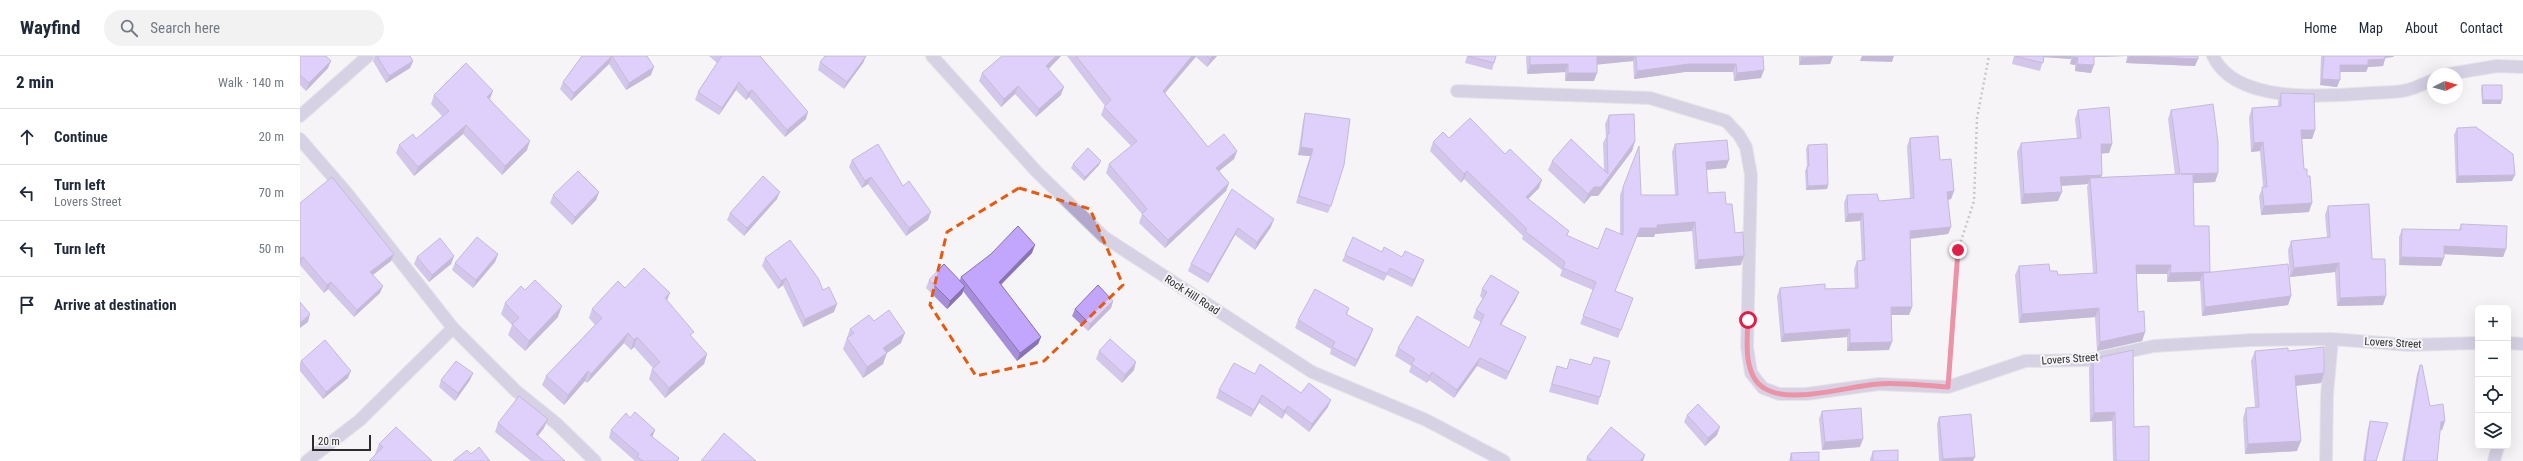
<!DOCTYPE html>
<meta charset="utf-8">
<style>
:root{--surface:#fff;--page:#f2f2f3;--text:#1f2937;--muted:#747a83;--line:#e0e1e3}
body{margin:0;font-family:"Roboto Condensed",sans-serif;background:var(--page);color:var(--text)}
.controls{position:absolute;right:12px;bottom:12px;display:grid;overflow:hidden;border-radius:6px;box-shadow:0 4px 16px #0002}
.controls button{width:36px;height:36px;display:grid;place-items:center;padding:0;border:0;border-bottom:1px solid var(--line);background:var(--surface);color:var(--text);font:20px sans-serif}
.compass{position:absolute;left:2127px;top:12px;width:36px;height:36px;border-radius:50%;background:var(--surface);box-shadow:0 4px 16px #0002;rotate:84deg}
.scale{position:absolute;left:12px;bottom:10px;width:59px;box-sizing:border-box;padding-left:4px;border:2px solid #2c2c2d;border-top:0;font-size:11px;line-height:14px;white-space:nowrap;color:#2c2c2d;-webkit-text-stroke:3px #f5f4f7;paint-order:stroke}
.stop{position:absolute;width:12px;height:12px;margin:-9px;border:3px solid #e11d48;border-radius:50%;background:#fff}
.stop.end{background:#e11d48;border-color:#fff;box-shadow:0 1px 4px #0008}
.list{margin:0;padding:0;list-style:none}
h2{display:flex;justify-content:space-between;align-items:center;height:52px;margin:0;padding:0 16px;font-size:17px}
h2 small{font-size:13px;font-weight:400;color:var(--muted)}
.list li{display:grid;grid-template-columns:26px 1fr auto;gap:12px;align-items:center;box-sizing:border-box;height:56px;padding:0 16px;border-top:1px solid var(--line)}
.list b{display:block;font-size:15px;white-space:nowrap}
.list p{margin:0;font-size:13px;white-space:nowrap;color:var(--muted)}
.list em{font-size:13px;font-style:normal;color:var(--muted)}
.icon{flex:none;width:22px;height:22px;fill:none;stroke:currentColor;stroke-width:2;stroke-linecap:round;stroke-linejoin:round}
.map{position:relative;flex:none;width:2223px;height:405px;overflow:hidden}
header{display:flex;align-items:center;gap:24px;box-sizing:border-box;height:56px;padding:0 20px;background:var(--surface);border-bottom:1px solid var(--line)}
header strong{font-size:19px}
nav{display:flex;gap:22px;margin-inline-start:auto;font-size:14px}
.search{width:280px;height:36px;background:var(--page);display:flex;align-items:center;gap:10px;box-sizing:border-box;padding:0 14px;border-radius:22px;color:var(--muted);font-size:15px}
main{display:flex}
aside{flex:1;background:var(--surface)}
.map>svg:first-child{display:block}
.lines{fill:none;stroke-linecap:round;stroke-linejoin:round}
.minor-casing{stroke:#d1d0d3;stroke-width:14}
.path{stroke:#8e8e90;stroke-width:2.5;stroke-dasharray:2 3;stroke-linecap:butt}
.minor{stroke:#b2a7cd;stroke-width:12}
.wall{fill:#a78ed9}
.shaded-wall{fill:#8874b0}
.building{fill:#c2a5fc;stroke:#8874b0}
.route{stroke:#e11d48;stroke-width:5}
.marked{fill:none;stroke:#e8590c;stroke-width:3;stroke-dasharray:8 5;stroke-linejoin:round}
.labels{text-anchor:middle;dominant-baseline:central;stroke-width:4;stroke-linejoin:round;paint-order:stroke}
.street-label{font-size:11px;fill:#2c2c2d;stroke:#f5f4f7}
</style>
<header>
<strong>Wayfind</strong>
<div class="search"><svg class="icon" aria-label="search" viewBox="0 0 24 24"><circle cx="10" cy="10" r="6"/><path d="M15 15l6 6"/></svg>Search here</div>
<nav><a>Home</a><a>Map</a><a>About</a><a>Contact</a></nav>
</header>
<main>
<aside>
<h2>2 min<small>Walk · 140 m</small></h2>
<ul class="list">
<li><svg class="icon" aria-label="ahead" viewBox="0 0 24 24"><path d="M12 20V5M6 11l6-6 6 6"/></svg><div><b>Continue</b></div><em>20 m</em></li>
<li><svg class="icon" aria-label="left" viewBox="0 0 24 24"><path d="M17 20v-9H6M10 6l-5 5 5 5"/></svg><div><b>Turn left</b><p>Lovers Street</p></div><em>70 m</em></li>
<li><svg class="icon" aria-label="left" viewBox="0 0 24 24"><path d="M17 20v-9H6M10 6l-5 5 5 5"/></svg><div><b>Turn left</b></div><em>50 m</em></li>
<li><svg class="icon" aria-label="arrive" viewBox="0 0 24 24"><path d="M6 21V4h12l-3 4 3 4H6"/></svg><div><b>Arrive at destination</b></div></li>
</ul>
</aside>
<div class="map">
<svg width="2223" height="405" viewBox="0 0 2223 405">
<rect width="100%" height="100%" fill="#f5f4f7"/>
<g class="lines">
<defs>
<path id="minor" d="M632,0L736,115L804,181L1012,316L1126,364L1204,405
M1913,0C1936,49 2027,40 2071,37C2083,36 2096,37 2107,34C2116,32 2125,27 2133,24
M2149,18L2197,10L2223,11
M1157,35L1350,42L1426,65L1439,79L1446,91L1451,119L1447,291L1451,317L1463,332L1479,338H1506L1579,328L1648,331L1725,305L1789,304L1854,290L1951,284L2032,283L2108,289L2178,287
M0,60L68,0
M0,83L46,136L153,272L216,335L257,368L295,405
M2208,287L2223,288
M7,405L60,364L153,272
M2026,405L2027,339L2032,283
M2194,405L2198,390"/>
</defs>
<use href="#minor" class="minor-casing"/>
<path class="path" d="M1649,315L1658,194L1674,145L1677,62L1689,0"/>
<use href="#minor" class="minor"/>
</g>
<path class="wall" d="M0,0L28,12L6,35L0,29Z
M75,0H110L113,5L110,12L86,27L73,5Z
M282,0H347L351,19L326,34L309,8L271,45L260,33L263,26Z
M409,0H460L506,63L485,81L449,41L446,44L436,34L419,59L395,44L398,36L417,7Z
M566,0L563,7L544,33L518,14L520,6Z
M702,0H761L748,13L761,39L736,61L715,38L701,51L679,25L682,17Z
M767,0H917L907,11L896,1L865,37L908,91L937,95L934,103L919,115L929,127L926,135L865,192L839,167L842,158L806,117L809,108L831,90L801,59L804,51L805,50Z
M1167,0H1196L1192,14L1165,7Z
M1226,0H1463L1461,22L1434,25L1433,16H1385L1334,23L1333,5L1297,8L1294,25H1265V16L1227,18Z
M1499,0H1533L1530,8L1499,9Z
M1714,0H1898L1895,10L1826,7L1827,0L1794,1L1791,17L1775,15V9L1770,8L1771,3L1744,1L1740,15L1712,8Z
M2021,0H2094L2093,1L2085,2L2083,10L2068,11L2066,16H2040L2037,31L2020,29Z
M2182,29L2201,48H2182L2181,33Z
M1981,37L2015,74L2012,83H2002L2004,113L2009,156L1961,159L1959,140L1963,131L1960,95L1951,96L1949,61L1952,52L1978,50V46Z
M134,39L190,43L227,94L202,119L163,78L114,120L96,97L99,89L116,83L142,60L131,48Z
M1778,54L1812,88L1809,97H1801V121L1875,119L1868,63L1871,54L1918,117L1915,126L1893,127L1894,170L1910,216L1991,240L1988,249L1902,260L1900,225L1867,226V218H1836L1838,256L1845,276L1842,285L1797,295L1795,261L1719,267L1715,219L1719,210L1750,215L1758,219L1793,217L1787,131L1788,128L1761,130L1758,145L1721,148L1717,96L1721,87L1777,83L1775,63Z
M1005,57L1031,150L1028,157L996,147L1010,100L998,99L1003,65Z
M1309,59L1335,85L1332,95L1298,140H1291L1284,148L1248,114L1252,105L1304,114L1303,87L1306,81L1305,68Z
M2157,72L2212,125L2156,127L2154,79Z
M1149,82L1239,132L1228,143L1269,175L1267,180L1298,193L1320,178V139L1323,131L1341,139H1375L1372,96L1375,88L1426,112L1406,114L1408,137L1426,148L1435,177L1441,209L1395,213L1392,175L1355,178L1354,181H1337L1315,235L1333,242L1318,282L1280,268L1293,234L1260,220L1262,214L1222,183L1223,180L1164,123L1161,127L1130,95L1133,86Z
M1610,82L1640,104L1654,135L1651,143L1648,144L1651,171L1648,178L1610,183L1612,251L1609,259H1591L1589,294L1547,295V281L1481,286L1477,240L1480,232L1525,233L1555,232L1554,213L1557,205H1562L1560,165L1545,166L1544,147L1547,139L1579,145L1610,143L1607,90Z
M1508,89L1528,129L1527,133L1506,134L1505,115L1507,111L1506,93Z
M552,104L603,130L628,164L606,180L568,128L562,132L549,111Z
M773,108L799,109L784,125L771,112Z
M932,133L971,171L955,194L935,179L908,227L888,215L891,208Z
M299,136L296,144L272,169L250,147L253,139Z
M477,143L444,180L427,164L430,157Z
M0,147L91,205L73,219L80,237L54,261L28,233L24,237L0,209Z
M2028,150L2072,203L2083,249L2037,250L2035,216L1990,221L1988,194L1991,185L2027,182L2025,159Z
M2161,168L2206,193L2203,201L2144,198L2141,210L2099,209V181L2102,173L2159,174Z
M1082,196L1102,201L1121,211L1112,231L1087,219L1084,225L1042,205L1045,199Z
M732,197L701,229L741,281L738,288L717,305L663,235L662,238L647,253L626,232L629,224H660L661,221Z
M198,198L195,206L173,232L152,214L155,207Z
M154,200L151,208L129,226L114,208L117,201Z
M465,202L523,234L534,256L503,271L483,229L478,233L462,210Z
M325,232L367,245L392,281L407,298L404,308L365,342L349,323L352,313L353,312L334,291L331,294L324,287L287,327L285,325L264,349L242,329L246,320L295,269L289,262L292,253Z
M1182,233L1216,243L1201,269L1223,288L1206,324L1177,310L1154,342L1129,324L1127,327L1109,316L1111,310L1095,300L1098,292H1169L1181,266L1173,262L1176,254L1183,243L1180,240Z
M225,234L258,261L225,295L208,279L212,269L201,258L205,247Z
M813,245L811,252L788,275L772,260L775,253Z
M1049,252L1047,259L1070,281L1055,311L1030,298L1031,293L995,272L998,264Z
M574,265L601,287L586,297L583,308L563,322L543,293L550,273Z
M799,295L834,314L822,327L796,303Z
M1955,295H1988L2024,317L2021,327L1996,330L1997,395L1945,398L1943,362L1946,352L1955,351L1951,305Z
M1294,301L1300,341L1298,349L1249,336L1254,318L1257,310L1267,313L1270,303L1291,309Z
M1801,301L1834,371L1849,405H1813L1812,365L1790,366L1789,312L1793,303H1800Z
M1,305L48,322L23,343L0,315V307Z
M2120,309L2130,350L2145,365L2142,374H2140L2137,405H2102L2117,318Z
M173,317L170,324L155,345L139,331L141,324Z
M955,318L1001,337L1028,351L1009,376L985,357L982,363L959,347L951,361L916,342L919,334Z
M1522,355L1560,391L1522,394L1519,363Z
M1387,359L1417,379L1405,390L1384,366Z
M1639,361L1673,405H1639L1637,368Z
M330,362L355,374L352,381L379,402L378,405H335L309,382L311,374Z
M2070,365L2076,405H2063L2068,372Z
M198,367L244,372L238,380L265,405H231L195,376Z
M79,388L132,405L75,398Z
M1573,395L1598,405H1570V403Z
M1491,397L1519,405H1489Z
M1287,401L1343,405H1286Z"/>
<path class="shaded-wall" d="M312,0L309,8L271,45L274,37Z
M566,0L563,7L544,33L547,26Z
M756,0H761L743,19L746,10Z
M892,0H896L860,43L863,35Z
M912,0H917L907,11L910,3Z
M1297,0H1335L1333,5L1294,9Z
M1533,0L1530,8L1499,9L1502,2Z
M1562,0H1594L1592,6L1560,5Z
M1744,0H1772L1771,3L1743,1Z
M1793,0H1827L1792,1Z
M1829,0L1898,3L1895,10L1826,7Z
M2083,0H2094L2093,1L2082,2Z
M1773,1L1778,2L1775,9L1770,8Z
M2085,3L2083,10L2068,11L2066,16H2038L2040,9L2068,4Z
M31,5L28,12L6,35L9,27Z
M113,5L110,12L86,27L89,20Z
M1268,8L1265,16L1227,18L1230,9Z
M1389,8H1436L1433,16H1385L1334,23L1337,15Z
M1777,8L1794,9L1791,17L1775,15Z
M354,11L351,19L326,34L329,27Z
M1464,14L1461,22L1434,25L1437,17Z
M1268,17H1297L1294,25H1265Z
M2022,23L2040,24L2037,31L2020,29Z
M439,26L436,34L419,59L422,52Z
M718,30L715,38L701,51L704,43Z
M764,31L761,39L736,61L739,53Z
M452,34L449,41L446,44L448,37Z
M193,35L190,43L187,41Z
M2183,44H2202L2201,48H2182Z
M508,56L506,63L485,81L487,74Z
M166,69L163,78L114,120L118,111Z
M2001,74H2015L2012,83H1998Z
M230,85L227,94L202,119L205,110Z
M1335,85L1332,95L1298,140H1291L1284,148L1288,138L1294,131H1301Z
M1963,86L1960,95L1951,96L1954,87Z
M1801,88H1812L1809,97L1797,98Z
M1001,91L1013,93L1010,100L998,99Z
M937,95L934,103L913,120L916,112Z
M1429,104L1426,112L1403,114L1406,106Z
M801,105L799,109L784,125L785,121Z
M1167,115L1164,123L1161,127L1164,118Z
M1918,117L1915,126L1878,128L1881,118Z
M1802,119L1799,128L1790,122L1788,128L1757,130L1760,121Z
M2215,119L2212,125L2156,127L2158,120Z
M571,121L568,128L562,132L565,125Z
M1242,124L1239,132L1222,149L1226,141Z
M929,127L926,135L865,192L868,184Z
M1528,129L1527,133L1506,134L1508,130Z
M1654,135L1651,143L1644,144L1647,136Z
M299,136L296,144L272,169L275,161Z
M480,136L477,143L444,180L447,172Z
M1762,136L1758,145L1721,148L1724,138Z
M2012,147L2009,156L1961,159L1964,150Z
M631,156L628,164L606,180L609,172Z
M1563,157L1560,165L1545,166L1548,158Z
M974,163L971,171L955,194L957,186Z
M1395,166L1392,175L1355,178L1354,181H1337L1340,172L1357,169Z
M1651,171L1648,178L1607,183L1610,175Z
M938,172L935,179L908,227L911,219Z
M735,189L732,197L696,233L699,226Z
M2144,190L2206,193L2203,201L2141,198Z
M94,198L91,205L67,223L70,216Z
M198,198L195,206L173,232L176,224Z
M154,200L151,208L129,226L132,219Z
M1444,200L1441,209L1395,213L1398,204Z
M3,201L0,208V203Z
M2101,201L2144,202L2141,210L2099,209Z
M1124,204L1121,211L1112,231L1114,224Z
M2039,207L2035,216L1990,221L1994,212Z
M1836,209H1871L1867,218H1832Z
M1910,216L1903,217L1900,225L1867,226L1870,217Z
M486,222L483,229L478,233L481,225Z
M31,226L28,233L24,237L27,229Z
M83,230L80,237L54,261L57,254Z
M665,230L662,238L647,253L650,245Z
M1219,236L1216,243L1197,275L1200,268Z
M370,237L366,247L365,242Z
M1991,240L1988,249L1902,260L1905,251Z
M2086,240L2083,249L2037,250L2040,242Z
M813,245L811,252L788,275L790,268Z
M537,248L534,256L503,271L505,263Z
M262,250L258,261L225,295L229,285Z
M1591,251H1612L1609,259H1588Z
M1799,252L1795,261L1719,267L1722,258Z
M10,258L8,266L0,272V267Z
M1073,273L1070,281L1055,311L1057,304Z
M1550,273L1547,281L1481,286L1484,278Z
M1845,276L1842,285L1797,295L1800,286Z
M328,277L324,287L287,327L291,318Z
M605,277L601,287L579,303L583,292Z
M337,281L334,291L331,294L334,284Z
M741,281L738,288L717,305L720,297Z
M1226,281L1223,288L1206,324L1209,316Z
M1592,286L1589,294L1547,295L1550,287Z
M587,297L583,308L563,322L567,311Z
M407,298L404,308L365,342L369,332Z
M1180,302L1177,310L1154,342L1157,334Z
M836,306L834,314L822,327L825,319Z
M51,315L48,322L23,343L26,336Z
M288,315L285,325L264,349L268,339Z
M1132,316L1129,324L1127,327L1130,320Z
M173,317L170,324L155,345L158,337Z
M2024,317L2021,327L1991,330L1995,320Z
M962,339L959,347L951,361L954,354Z
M1031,344L1028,351L1009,376L1012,368Z
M988,350L985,357L982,363L984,355Z
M1815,356L1812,365L1790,366L1794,357Z
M248,363L244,372L232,387L236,378Z
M2145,365L2142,374L2137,375L2141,366Z
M1420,371L1417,379L1405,390L1408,382Z
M355,374L352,382L350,379Z
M1563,383L1560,391L1522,394L1525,386Z
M2001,385L1997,395L1945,398L1948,388Z
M1345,399L1343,405H1340Z
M1675,401L1673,405H1642L1643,403Z"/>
<path class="building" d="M0,0H26L31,5L9,27L0,19Z
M77,0H110L113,5L89,20Z
M282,0H312L274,37L263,26Z
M312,0H347L354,11L329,27Z
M421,0H460L508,56L487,74L452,34L448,37L439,26L422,52L398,36L421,1Z
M525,0H566L547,26L520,6Z
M702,0H756L746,10L764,31L739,53L718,30L704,43L682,17Z
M776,0H892L863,35L908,91L924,78L937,95L916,112L929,127L868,184L842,158L847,153L809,108L837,85L804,51L811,44Z
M907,0H912L910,3Z
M1168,0H1196L1194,7Z
M1230,0H1301H1297V17H1268V8L1230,9Z
M1336,0H1463L1464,14L1437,17L1436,8H1389L1337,15Z
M1502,0H1533L1502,2Z
M1715,0H1744L1743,7Z
M1773,0H1794V9L1777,8L1778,2L1773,1Z
M1836,0H1898V3Z
M2024,0H2085V3L2068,4V9H2040V24L2022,23Z
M166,7L193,35L187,41L230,85L205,110L166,69L118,111L99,89L113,78L116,83L149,55L134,39Z
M2182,29H2202V44H2183Z
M1981,37L2014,38L2015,74H2001L2004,113H2007V120H2010L2012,147L1964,150L1962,131H1967L1963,86L1954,87L1952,52L1981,50Z
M1913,48L1918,86V117L1881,118H1893L1894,170H1909L1910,216L1870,217L1871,209H1836L1838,256L1844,255L1845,276L1800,286L1799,252L1722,258L1719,210L1749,208L1750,215H1757L1758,219L1797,217L1790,122L1880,118L1871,54Z
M1809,51L1812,88H1801L1802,119L1760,121L1762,136L1724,138L1721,87L1781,82L1778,54Z
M1005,57L1050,63L1044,109L1031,150L999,140L1013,93L1001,91Z
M1334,58L1335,85L1301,131H1294L1288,138L1252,105L1271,83L1308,118L1307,78H1309V59Z
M1170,62L1205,98L1210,93L1242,124L1226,141L1269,175L1266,179L1298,193L1306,172L1323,179V131L1339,90L1341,139H1378L1375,88L1427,84L1429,104L1406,106L1408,137L1425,136L1426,148H1432L1435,177L1443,176L1444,200L1398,204L1395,166L1357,169V172H1340L1315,235L1333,242L1321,274L1283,260L1296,226L1263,212L1265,206L1225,175L1227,173L1167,115L1164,118L1133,86L1143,76L1149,82Z
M2176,71L2213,98L2215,119L2158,120L2157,72Z
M1638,80L1640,104L1651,103L1654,135L1647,136L1651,171L1610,175L1612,251H1591L1592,286L1550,287V273L1484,278L1480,232L1525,228V233L1558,232L1557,205L1565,204L1563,157L1548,158L1547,139L1577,138L1579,145L1614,142L1610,82Z
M578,88L603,130L609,125L631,156L609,172L571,121L565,125L552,104Z
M1527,88L1528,129L1508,130L1507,111L1509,110L1508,89Z
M788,92L801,105L785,121L773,108Z
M278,115L299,136L275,161L253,139Z
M463,120L480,136L447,172L430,157Z
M32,121L94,198L70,216L83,230L57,254L31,226L27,229L3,201L0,203V147Z
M932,133L974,163L957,186L938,172L911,219L891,208Z
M2069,148L2072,203H2085L2086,240L2040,242L2039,207L1994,212L1991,185L2030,181L2028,150Z
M2161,168L2207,170L2206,193L2144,190V202L2101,201L2102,173L2161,174Z
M718,170L735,189L699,226L741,281L720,297L661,221L691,198Z
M177,181L198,198L176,224L155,207Z
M1053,181L1082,196L1084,191L1102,201L1105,195L1124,204L1114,224L1090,212L1087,218L1045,199Z
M140,182L154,200L132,219L117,201Z
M490,184L518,222L523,234L529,231L537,248L505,263L486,222L481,225L465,202Z
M644,208L665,230L650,245L629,224Z
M1988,208L1991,240L1905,251L1903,217Z
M344,212L370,237L365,242L394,276L390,279L407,298L369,332L352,313L360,306L337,281L334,284L328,277L291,318L288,315L268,339L246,320L302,262L292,253L318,225L325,232Z
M1191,219L1219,236L1200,268L1226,281L1209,316L1180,302L1157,334L1132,316L1130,320L1111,308L1115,303L1098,292L1117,260L1169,292L1184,259L1176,254L1187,236L1182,233Z
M235,224L262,250L229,285L212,268L219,262L205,247L221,230L225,234Z
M798,229L813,245L790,268L775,253Z
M1015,233L1049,252L1046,258L1073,273L1057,304L1032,291L1035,286L998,264Z
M0,246L10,258L0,267Z
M589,254L605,277L583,292L587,297L567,311L547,282L554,277L550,273L569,259L574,265Z
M810,283L836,306L825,319L799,295Z
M25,284L51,315L26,336L1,305Z
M2024,291V317L1995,320L2001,385L1948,388L1946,352L1959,351L1955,295L1988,292V295Z
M1833,294L1834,371L1849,370V405H1816L1815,356L1794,357L1793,303H1801V301Z
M1294,301L1310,305L1300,341L1252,328L1257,310L1267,313L1270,303L1291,309Z
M156,305L173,317L158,337L141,324Z
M934,307L955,318L960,308L1001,337L1009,327L1031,344L1012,368L988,350L984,355L962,339L954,354L919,334Z
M2120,309H2122L2130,350L2143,348L2145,365L2141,366L2137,405H2104Z
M219,340L248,363L236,378L265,405H244L198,367Z
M1398,348L1420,371L1408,382L1387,359Z
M1561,352L1563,383L1525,386L1522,355Z
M335,356L355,374L350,379L379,402L377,405H343L337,401L339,398L311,374L326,357L330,362Z
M1671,358L1675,401L1643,403L1639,361Z
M2070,365L2088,367L2076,405H2065Z
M96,371L132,405H69L83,391L79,388Z
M1311,371L1345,399L1340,405H1292L1287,401Z
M424,377L456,405H401Z
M179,391L190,405H153L167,394L171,398Z
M1598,394V405H1573V395Z
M1519,396V405H1492L1491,397Z"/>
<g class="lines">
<path class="route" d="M1448,264C1447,284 1443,319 1464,332C1490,349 1548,330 1578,328C1600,326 1625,330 1648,331L1658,194"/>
</g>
<path d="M0 0H2223V405H0ZM719,132L790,153L823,229L744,305L676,320L630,249L647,176Z" fill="#f5f4f7" fill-opacity=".55" fill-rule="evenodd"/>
<path class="marked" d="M719,132L790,153L823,229L744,305L676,320L630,249L647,176Z"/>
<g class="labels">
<g class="street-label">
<text transform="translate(892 239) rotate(33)">Rock Hill Road</text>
<text transform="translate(2093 287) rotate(3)">Lovers Street</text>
<text transform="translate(1770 303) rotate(-4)">Lovers Street</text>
</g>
</g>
</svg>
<div class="controls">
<button>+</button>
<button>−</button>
<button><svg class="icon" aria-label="locate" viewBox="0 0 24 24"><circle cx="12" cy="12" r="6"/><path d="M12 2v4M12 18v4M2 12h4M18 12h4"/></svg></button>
<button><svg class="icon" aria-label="layers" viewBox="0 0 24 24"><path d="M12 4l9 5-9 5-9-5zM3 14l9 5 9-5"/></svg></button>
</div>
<svg class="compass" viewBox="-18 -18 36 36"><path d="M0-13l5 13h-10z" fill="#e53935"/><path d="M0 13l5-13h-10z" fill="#747a83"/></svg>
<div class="scale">20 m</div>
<div class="stop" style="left:1448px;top:264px"></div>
<div class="stop end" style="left:1658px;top:194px"></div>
</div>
</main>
